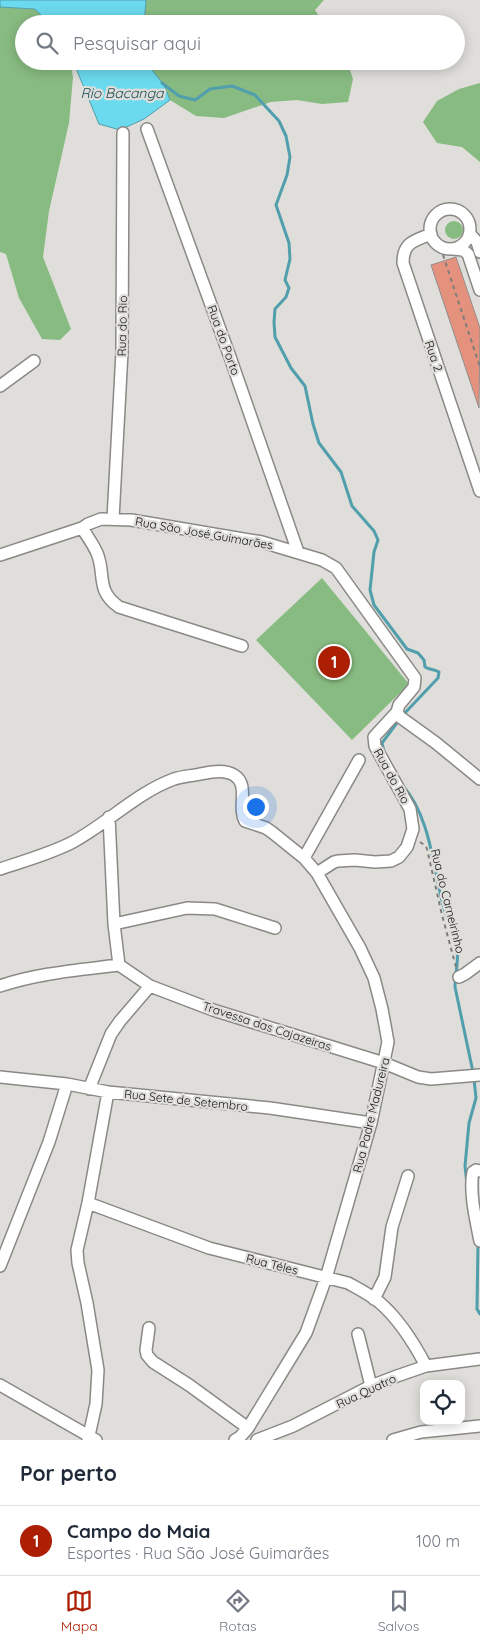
<!DOCTYPE html>
<html lang="pt">
<meta charset="utf-8">
<style>
:root{--surface:#fff;--page:#f2f2f3;--text:#1f2937;--muted:#747a83;--line:#e0e1e3;--accent:#ad1f04}
body{margin:0;font-family:Quicksand,sans-serif;background:var(--page);color:var(--text)}
.controls{position:absolute;right:15px;bottom:15px;display:grid;overflow:hidden;border-radius:10px;box-shadow:0 2px 12px #0003}
.controls button{width:45px;height:45px;display:grid;place-items:center;padding:0;border:0;border-bottom:1px solid var(--line);background:var(--surface);color:var(--text);font:25px sans-serif}
.you{position:absolute;left:255px;top:806px;width:18px;height:18px;margin:-12px;border:4px solid #fff;border-radius:50%;background:#1a73e8;box-shadow:0 0 0 8px #1a73e833}
.badge{display:grid;place-items:center;width:32px;height:32px;border-radius:50%;background:var(--accent);color:#fff;font-size:16px;font-weight:700}
.pin{position:absolute;translate:-50% -50%;border:2px solid #fff;box-shadow:0 1px 5px #0006}
.list{margin:0;padding:0;list-style:none}
h2{display:flex;justify-content:space-between;align-items:center;height:65px;margin:0;padding:0 20px;font-size:21px}
h2 small{font-size:16px;font-weight:400;color:var(--muted)}
.list li{display:grid;grid-template-columns:32px 1fr auto;gap:15px;align-items:center;box-sizing:border-box;height:70px;padding:0 20px;border-top:1px solid var(--line)}
.list b{display:block;font-size:19px;white-space:nowrap}
.list p{margin:0;font-size:16px;white-space:nowrap;color:var(--muted)}
.list em{font-size:16px;font-style:normal;color:var(--muted)}
.icon{flex:none;width:28px;height:28px;fill:none;stroke:currentColor;stroke-width:2;stroke-linecap:round;stroke-linejoin:round}
.map{position:relative;flex:none;width:480px;height:1440px;overflow:hidden}
.search{position:absolute;background:var(--surface);box-shadow:0 2px 12px #0003;left:15px;right:15px;top:15px;height:55px;display:flex;align-items:center;gap:12px;box-sizing:border-box;padding:0 18px;border-radius:28px;color:var(--muted);font-size:19px}
.sheet{height:135px;background:var(--surface)}
nav{display:flex;justify-content:space-around;align-items:center;box-sizing:border-box;height:70px;border-top:1px solid var(--line);background:var(--surface);font-size:14px;color:var(--muted)}
nav a{display:grid;justify-items:center;gap:2px}
nav .on{color:var(--accent)}
.map>svg:first-child{display:block}
.green{fill:#88bb81}
.water{fill:#6bdaee;stroke:#519eac}
.lines{fill:none;stroke-linecap:round;stroke-linejoin:round}
.stream{stroke:#519eac;stroke-width:3}
.building{fill:#e4917d;stroke:#928d8c}
.minor-casing{stroke:#8a8985;stroke-width:14}
.path{stroke:#7d7d7a;stroke-width:2;stroke-dasharray:4 4;stroke-linecap:butt}
.minor{stroke:#fff;stroke-width:11}
.labels{text-anchor:middle;dominant-baseline:central;stroke-width:4.5;stroke-linejoin:round;paint-order:stroke}
.street-label{font-size:12px;fill:#131311;stroke:#dfdeda}
.water-label{font-size:14px;font-style:italic;fill:#184a53;stroke:#dfdeda}
</style>
<div class="map">
<svg width="480" height="1440" viewBox="0 0 480 1440">
<rect width="100%" height="100%" fill="#dfdeda"/>
<path class="green" d="M146,0H324L315,10L324,24H144Z
M0,7L35,9L50,24H24V61H70L73,77L69,123L49,211L43,257L71,329L60,340L42,339L19,298L6,254L0,252Z
M145,61H347L353,79L348,102L322,104L297,100L271,102L224,118L196,116L170,100L164,85Z
M480,83V162L462,147L437,143L423,122L437,101L459,89Z
M445 230a9 9 0 1 1 18 0a9 9 0 1 1-18 0Z
M322,578L409,684L352,740L256,640Z"/>
<path class="water" d="M0,0H146L144,24H50L35,9L0,7Z
M73,61H145L164,85L170,100L144,119L120,130L99,124Z"/>
<g class="lines">
<path class="stream" d="M162,83L179,96L195,100L210,89L232,86L255,95L279,121L286,136L290,157L287,175L276,205L289,243L290,259L285,280L289,288L286,297L275,309L274,322L275,337L291,368L305,386L313,424L319,443L341,472L352,506L374,531L378,540L374,552L370,590L374,605L407,649L418,653L424,660L425,667C430,670 434,669 439,672L438,678L403,715
M385,755L382,743L399,720
M403,786C429,815 433,864 442,901C446,917 454,933 457,949C459,959 455,975 455,987L473,1072
M467,1184L465,1166L469,1123L476,1098L474,1079
M478,1243L477,1309L480,1314"/>
</g>
<path class="building" d="M456,257L480,328L479,408L431,265Z"/>
<g class="lines">
<defs>
<path id="minor" d="M147,129L230,357L298,552
M430 229a20 20 0 1 1 40 0a20 20 0 1 1-40 0Z
M431,234C414,241 403,242 403,263L480,491
M470,234L477,242L480,252
M453,249L463,250L468,254L480,290
M0,386L34,361
M113,519L122,352L123,133
M82,528C87,536 93,544 97,553C106,574 95,590 119,607L242,646
M0,555L82,528L88,524L101,519L131,520L262,542L322,560L336,568L415,678L414,687L399,705L397,712L374,737L375,746L410,809L413,829L407,847L399,857L391,861L375,862L355,860L338,861L334,862L317,873
M397,712L400,717L436,743L480,779
M109,817L114,924L119,965
M304,858L359,760
M0,869C24,861 49,854 71,843C107,824 136,793 174,779C183,776 192,776 200,774C211,772 224,769 234,775C250,785 237,807 245,821L266,828L273,833L304,858L317,873L360,948L374,978L382,1009L388,1042L371,1123L326,1278L306,1333L248,1428L240,1437L235,1440
M114,924L187,908L215,909L275,928
M459,977L465,974L480,963
M0,986C38,973 80,970 119,965L150,986L213,1010L384,1063L418,1077L431,1079L480,1075
M0,1077L67,1084L108,1092L270,1108L371,1123
M89,1089L111,1034L120,1021L150,986
M480,1171L476,1170L473,1172C469,1192 476,1221 480,1241
M88,1203L209,1248L348,1283C359,1289 369,1294 379,1302C399,1319 414,1343 426,1366
M0,1266L49,1142L67,1084
M374,1299L385,1277L392,1227L408,1176
M149,1328L146,1350L147,1355L153,1362L189,1385L248,1428
M358,1334L371,1386
M0,1385L96,1440
M88,1440L96,1404L98,1370L87,1303L78,1263L77,1250L88,1203L108,1092
M257,1440L293,1426L371,1386L397,1376L426,1366L480,1359
M393,1440L421,1432L480,1426"/>
</defs>
<use href="#minor" class="minor-casing"/>
<path class="path" d="M443,255L480,367
M420,842L426,846L427,849L442,915L456,967"/>
<use href="#minor" class="minor"/>
</g>
<g class="labels">
<g class="street-label">
<text transform="translate(122 326) rotate(-89)">Rua do Rio</text>
<text transform="translate(224 340) rotate(70)">Rua do Porto</text>
<text transform="translate(434 356) rotate(71)">Rua 2</text>
<text transform="translate(204 533) rotate(10)">Rua São José Guimarães</text>
<text transform="translate(392 776) rotate(61)">Rua do Rio</text>
<text transform="translate(448 901) rotate(76)">Rua do Carneirinho</text>
<text transform="translate(267 1026) rotate(18)">Travessa das Cajazeiras</text>
<text transform="translate(186 1100) rotate(6)">Rua Sete de Setembro</text>
<text transform="translate(371 1115) rotate(-76)">Rua Padre Madureira</text>
<text transform="translate(272 1264) rotate(14)">Rua Téles</text>
<text transform="translate(366 1391) rotate(-25)">Rua Quatro</text>
</g>
<g class="water-label">
<text x="122" y="93">Rio Bacanga</text>
</g>
</g>
</svg>
<div class="controls">
<button><svg class="icon" aria-label="locate" viewBox="0 0 24 24"><circle cx="12" cy="12" r="6"/><path d="M12 2v4M12 18v4M2 12h4M18 12h4"/></svg></button>
</div>
<div class="you"></div>
<div class="pin badge" style="left:334px;top:662px">1</div>
<div class="search"><svg class="icon" aria-label="search" viewBox="0 0 24 24"><circle cx="10" cy="10" r="6"/><path d="M15 15l6 6"/></svg>Pesquisar aqui</div>
</div>
<section class="sheet">
<h2>Por perto<small></small></h2>
<ul class="list">
<li><span class="badge">1</span><div><b>Campo do Maia</b><p>Esportes · Rua São José Guimarães</p></div><em>100 m</em></li>
</ul>
</section>
<nav>
<a class="on"><svg class="icon" aria-label="map" viewBox="0 0 24 24"><path d="M3 6l6-2 6 2 6-2v14l-6 2-6-2-6 2zM9 4v14M15 6v14"/></svg>Mapa</a>
<a><svg class="icon" aria-label="directions" viewBox="0 0 24 24"><path d="M12 3l9 9-9 9-9-9zM9 14v-3h6M13 9l2 2-2 2"/></svg>Rotas</a>
<a><svg class="icon" aria-label="saved" viewBox="0 0 24 24"><path d="M7 4h10v16l-5-4-5 4z"/></svg>Salvos</a>
</nav>
